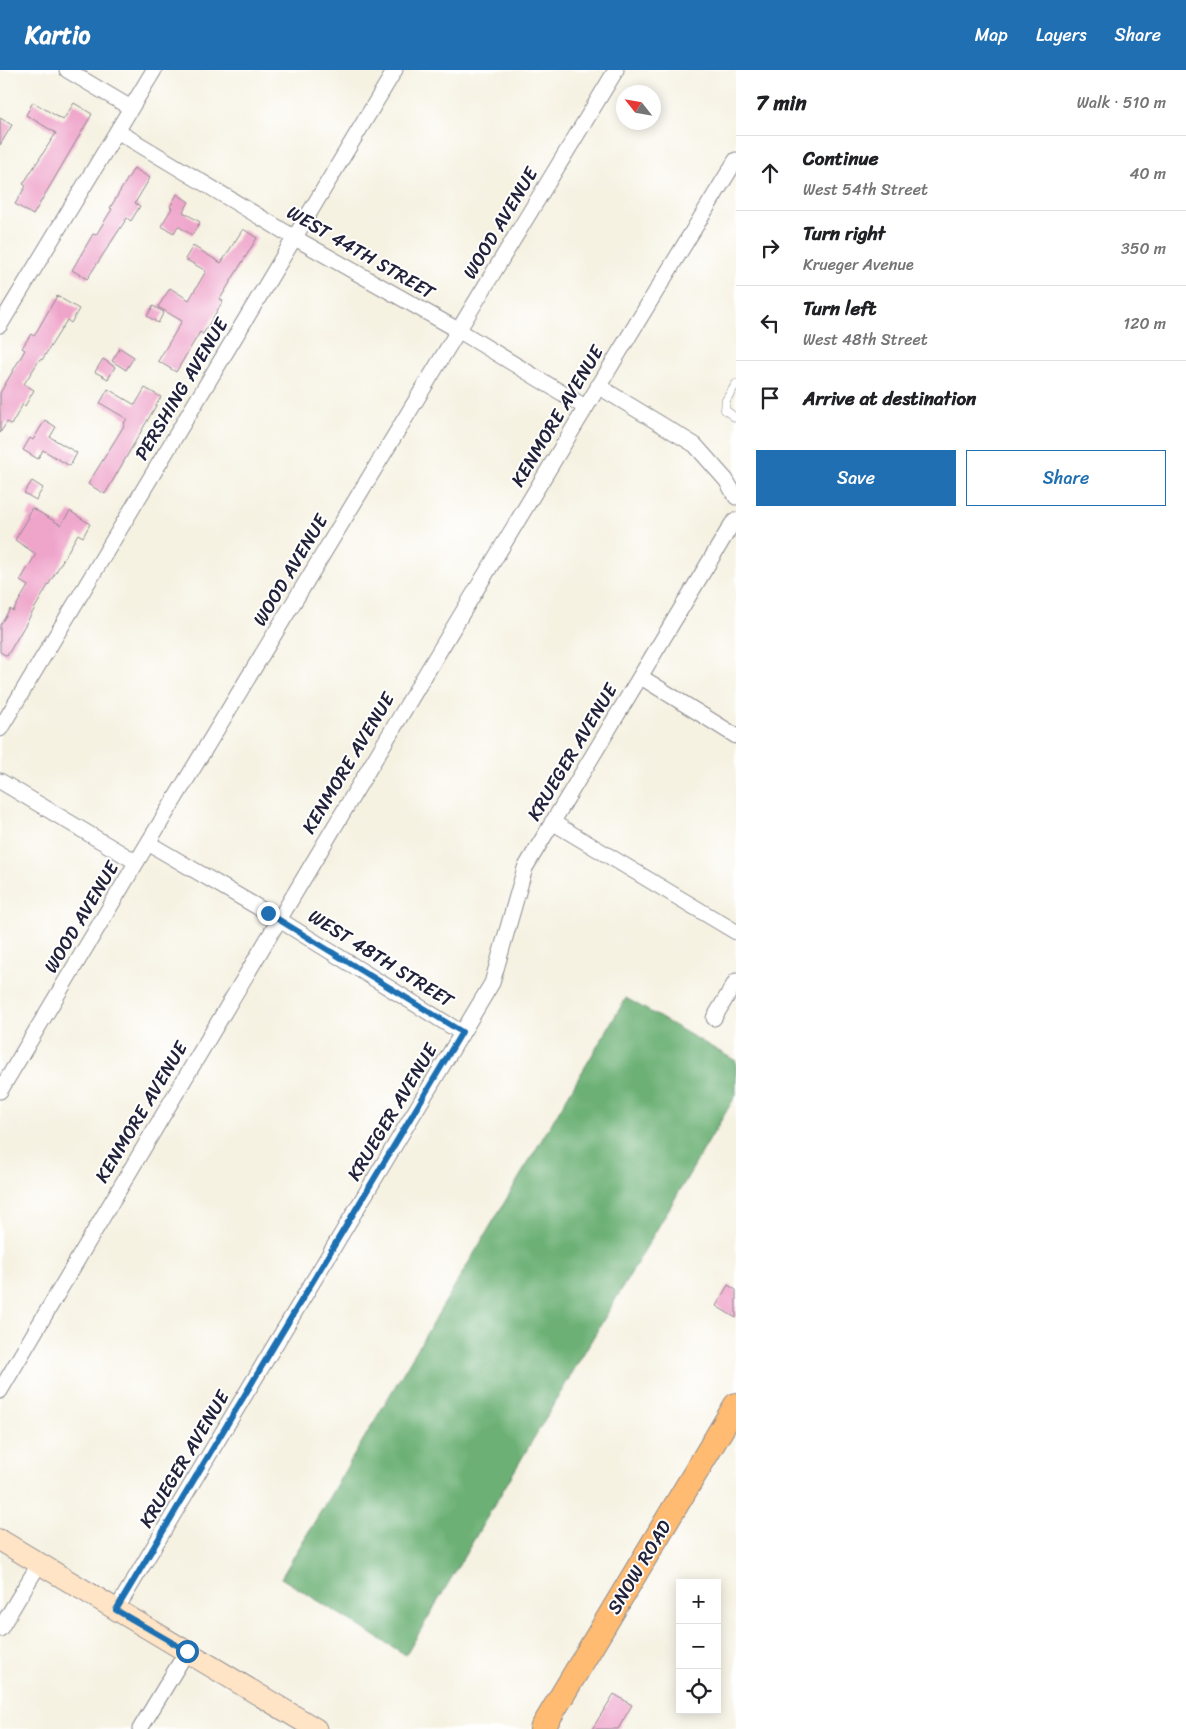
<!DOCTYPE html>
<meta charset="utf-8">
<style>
:root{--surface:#fff;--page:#f2f2f2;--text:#202124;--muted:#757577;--line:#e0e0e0;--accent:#1f6fb2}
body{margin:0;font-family:Sriracha,sans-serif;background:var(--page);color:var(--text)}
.controls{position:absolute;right:15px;bottom:15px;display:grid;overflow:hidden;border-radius:0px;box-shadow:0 2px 12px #0003}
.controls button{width:45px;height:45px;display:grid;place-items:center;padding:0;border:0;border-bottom:1px solid var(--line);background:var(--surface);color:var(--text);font:25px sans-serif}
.compass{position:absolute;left:616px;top:15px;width:45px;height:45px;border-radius:50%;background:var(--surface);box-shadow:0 2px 12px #0003;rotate:301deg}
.stop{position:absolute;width:15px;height:15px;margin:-11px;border:4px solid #1f6fb2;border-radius:50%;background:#fff}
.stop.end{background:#1f6fb2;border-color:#fff;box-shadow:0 1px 5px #0008}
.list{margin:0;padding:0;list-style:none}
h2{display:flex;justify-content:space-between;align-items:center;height:65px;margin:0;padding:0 20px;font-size:21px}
h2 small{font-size:16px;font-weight:400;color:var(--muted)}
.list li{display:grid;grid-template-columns:32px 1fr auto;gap:15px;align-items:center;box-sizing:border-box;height:75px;padding:0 20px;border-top:1px solid var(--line)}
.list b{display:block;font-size:19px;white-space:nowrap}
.list p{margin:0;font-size:16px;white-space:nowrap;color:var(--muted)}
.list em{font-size:16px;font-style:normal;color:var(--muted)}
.actions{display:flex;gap:10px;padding:15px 20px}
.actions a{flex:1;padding:11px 0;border:1px solid var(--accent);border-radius:0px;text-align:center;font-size:18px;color:var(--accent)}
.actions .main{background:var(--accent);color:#fff}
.icon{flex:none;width:28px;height:28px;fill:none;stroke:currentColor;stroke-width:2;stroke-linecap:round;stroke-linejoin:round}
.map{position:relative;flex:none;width:736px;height:1659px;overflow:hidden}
header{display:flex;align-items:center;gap:30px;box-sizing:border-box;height:70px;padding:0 25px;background:var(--accent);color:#fff}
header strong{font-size:24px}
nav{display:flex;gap:28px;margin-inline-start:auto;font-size:18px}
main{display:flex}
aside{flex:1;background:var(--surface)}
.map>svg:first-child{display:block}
.forest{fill:#6cb075;stroke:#476958}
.building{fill:#efa4ca}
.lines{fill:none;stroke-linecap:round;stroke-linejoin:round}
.lane-casing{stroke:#8c8a8e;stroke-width:9}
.street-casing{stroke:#8c8a8e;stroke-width:17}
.secondary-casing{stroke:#8c8a8e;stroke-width:23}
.primary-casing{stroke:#8c8a8e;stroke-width:26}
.lane{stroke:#fff;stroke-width:8}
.street{stroke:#fff;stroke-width:15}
.secondary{stroke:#ffe4c6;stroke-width:21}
.primary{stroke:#febb71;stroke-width:24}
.route{stroke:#1f6fb2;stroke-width:6}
.labels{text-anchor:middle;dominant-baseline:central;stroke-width:4;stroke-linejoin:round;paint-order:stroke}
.street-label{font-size:19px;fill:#22223b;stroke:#fff}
</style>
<header>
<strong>Kartio</strong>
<nav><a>Map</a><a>Layers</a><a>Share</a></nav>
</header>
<main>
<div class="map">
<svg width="736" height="1659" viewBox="0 0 736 1659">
<rect width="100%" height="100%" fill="#fff"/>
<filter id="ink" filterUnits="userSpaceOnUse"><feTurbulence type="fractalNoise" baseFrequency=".02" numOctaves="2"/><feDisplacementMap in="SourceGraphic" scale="10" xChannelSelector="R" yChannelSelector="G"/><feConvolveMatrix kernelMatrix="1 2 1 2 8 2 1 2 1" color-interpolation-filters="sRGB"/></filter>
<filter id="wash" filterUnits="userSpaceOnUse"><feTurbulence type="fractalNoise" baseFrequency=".0096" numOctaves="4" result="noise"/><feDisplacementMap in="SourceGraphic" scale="20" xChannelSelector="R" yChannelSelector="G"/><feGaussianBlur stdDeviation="1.12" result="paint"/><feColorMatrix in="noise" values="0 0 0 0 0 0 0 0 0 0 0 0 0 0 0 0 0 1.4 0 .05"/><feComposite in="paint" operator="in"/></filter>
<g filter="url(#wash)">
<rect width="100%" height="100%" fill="#f6f2e2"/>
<path class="forest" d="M626,928L736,991V1025L406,1585L281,1508Z"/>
<g id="blocks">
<path class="building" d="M33,32L63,50L74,33L92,44L33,145L15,134L26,116L23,114L56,63L26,45Z
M0,48L12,55L0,75Z
M134,98L150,108L135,133L140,136L131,151L127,148L87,209L72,200L93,164L96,165L112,139L110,138Z
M177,124L189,132L183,142L200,152L192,165L178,156L174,163L161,156L172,138L170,137Z
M243,159L257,168L220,229L223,231L203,264L200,262L176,302L158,291L182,251L158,237L170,218L189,230L206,201L185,189L193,176L221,193Z
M57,226L79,239L71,253L67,250L42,290L40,289L24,314L34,320L25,336L23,334L11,355L7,352L0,363V323L25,280L22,278L31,264L34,266Z
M153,236L164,242L158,253L147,246Z
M120,278L134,287L126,300L112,291Z
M103,289L115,297L108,309L95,302Z
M145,318L161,327L105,424L88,414L125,354L124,353L127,349L100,333L108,319L135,335Z
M45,350L56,357L50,367L77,383L70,396L43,380L38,389L23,380L30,368L33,370Z
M32,411L43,418L36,430L24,423Z
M32,438L61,455L70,441L90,454L83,467L78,464L7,586L0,582V555L10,539L13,541L28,516L20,511L36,484L15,470L29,447L27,446Z
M728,1215L736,1220V1248L716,1236Z
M614,1624L632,1635L618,1659H592Z"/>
</g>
</g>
<g filter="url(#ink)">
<use href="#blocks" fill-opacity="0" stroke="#8c8a8e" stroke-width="1"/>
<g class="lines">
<defs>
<path id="lane" d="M736,314L726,330L725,340L736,348"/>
<path id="street" d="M67,0L131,38
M117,61L295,168L458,260L585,337
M0,255L154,0
M598,316L695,375L726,410L736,427
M641,607L736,666
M0,659L395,0
M0,711L136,792
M552,752L736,862
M148,773L278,849L462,963
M714,948L736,911
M0,1021L148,773L616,0
M0,1321C243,909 487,498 736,90
M116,1540L492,913L525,798L732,454L736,450
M0,1559L39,1494
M140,1659L187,1581"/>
<path id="secondary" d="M0,1470L316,1659"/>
<path id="primary" d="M542,1659L736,1335"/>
</defs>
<use href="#lane" class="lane-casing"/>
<use href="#street" class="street-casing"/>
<use href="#secondary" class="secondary-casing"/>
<use href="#primary" class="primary-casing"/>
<use href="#lane" class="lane"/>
<use href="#street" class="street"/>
<use href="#secondary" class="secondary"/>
<use href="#primary" class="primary"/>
</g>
</g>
<g class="lines" filter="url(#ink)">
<path class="route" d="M187,1581L116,1540L462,962L268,843"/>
</g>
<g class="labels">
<g class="street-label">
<text transform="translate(500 153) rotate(-59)">WOOD AVENUE</text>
<text transform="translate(361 182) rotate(30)">WEST 44TH STREET</text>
<text transform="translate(181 319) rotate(-59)">PERSHING AVENUE</text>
<text transform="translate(557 346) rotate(-59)">KENMORE AVENUE</text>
<text transform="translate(290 500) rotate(-59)">WOOD AVENUE</text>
<text transform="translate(572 682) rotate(-59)">KRUEGER AVENUE</text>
<text transform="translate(348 693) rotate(-59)">KENMORE AVENUE</text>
<text transform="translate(81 847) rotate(-59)">WOOD AVENUE</text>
<text transform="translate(381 888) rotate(32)">WEST 48TH STREET</text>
<text transform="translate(141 1042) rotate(-59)">KENMORE AVENUE</text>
<text transform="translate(392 1042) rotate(-59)">KRUEGER AVENUE</text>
<text transform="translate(184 1389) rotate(-59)">KRUEGER AVENUE</text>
<text transform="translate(639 1497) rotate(-59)">SNOW ROAD</text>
</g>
</g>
</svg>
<div class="controls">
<button>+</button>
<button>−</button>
<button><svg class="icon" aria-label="locate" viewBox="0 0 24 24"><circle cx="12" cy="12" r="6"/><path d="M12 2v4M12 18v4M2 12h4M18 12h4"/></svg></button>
</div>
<svg class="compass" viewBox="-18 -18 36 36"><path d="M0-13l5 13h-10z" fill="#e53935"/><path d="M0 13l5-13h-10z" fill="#757577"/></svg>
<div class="stop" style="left:187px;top:1581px"></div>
<div class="stop end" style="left:268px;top:843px"></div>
</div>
<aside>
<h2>7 min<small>Walk · 510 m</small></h2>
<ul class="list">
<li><svg class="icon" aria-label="ahead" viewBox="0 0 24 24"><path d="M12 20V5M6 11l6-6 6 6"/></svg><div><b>Continue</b><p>West 54th Street</p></div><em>40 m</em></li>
<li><svg class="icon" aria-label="right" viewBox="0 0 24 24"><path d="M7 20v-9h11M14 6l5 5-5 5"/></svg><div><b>Turn right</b><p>Krueger Avenue</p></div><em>350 m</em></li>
<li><svg class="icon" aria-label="left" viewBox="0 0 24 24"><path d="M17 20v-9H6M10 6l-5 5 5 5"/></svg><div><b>Turn left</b><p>West 48th Street</p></div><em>120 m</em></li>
<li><svg class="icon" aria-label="arrive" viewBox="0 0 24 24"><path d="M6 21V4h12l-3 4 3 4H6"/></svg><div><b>Arrive at destination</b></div></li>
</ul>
<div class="actions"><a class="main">Save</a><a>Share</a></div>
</aside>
</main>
